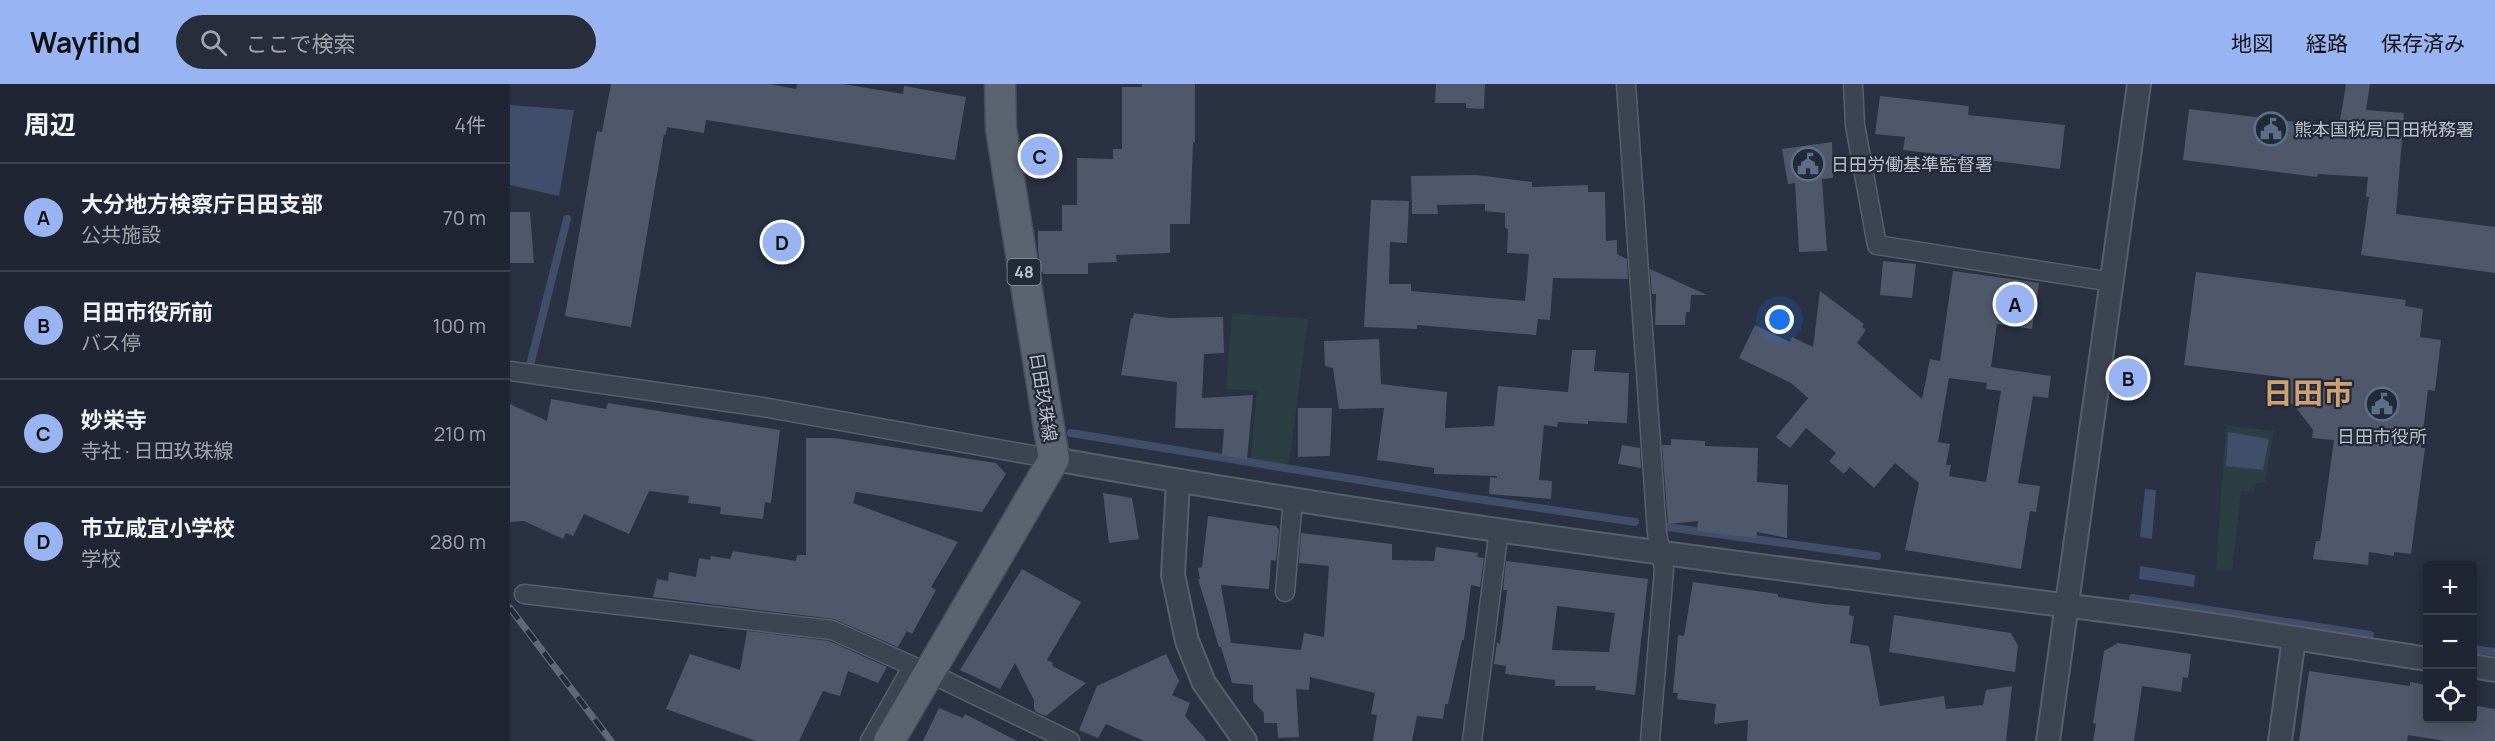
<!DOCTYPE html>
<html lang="ja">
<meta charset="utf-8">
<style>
:root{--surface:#1f2532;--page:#272d3a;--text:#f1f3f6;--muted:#a1a5ac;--line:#3c424d;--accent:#98b4f2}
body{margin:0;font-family:Manrope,"Noto Sans JP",sans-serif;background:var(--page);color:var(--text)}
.controls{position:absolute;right:18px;bottom:18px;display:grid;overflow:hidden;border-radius:6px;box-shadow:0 3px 15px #0003}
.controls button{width:54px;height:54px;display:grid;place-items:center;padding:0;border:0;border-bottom:2px solid var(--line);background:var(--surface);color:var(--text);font:30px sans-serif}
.you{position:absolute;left:1270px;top:236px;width:21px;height:21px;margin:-15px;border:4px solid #fff;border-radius:50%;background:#1a73e8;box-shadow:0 0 0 9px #1a73e833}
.badge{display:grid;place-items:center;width:39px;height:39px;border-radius:50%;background:var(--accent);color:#111;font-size:20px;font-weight:700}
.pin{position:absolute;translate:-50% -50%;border:3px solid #fff;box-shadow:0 2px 6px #0006}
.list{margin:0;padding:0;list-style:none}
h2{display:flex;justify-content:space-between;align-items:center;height:78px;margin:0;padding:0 24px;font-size:26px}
h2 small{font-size:20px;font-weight:400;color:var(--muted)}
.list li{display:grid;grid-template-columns:39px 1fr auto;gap:18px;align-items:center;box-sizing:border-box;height:108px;padding:0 24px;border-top:2px solid var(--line)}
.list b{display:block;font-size:22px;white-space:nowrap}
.list p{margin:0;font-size:20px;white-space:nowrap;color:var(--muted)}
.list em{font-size:20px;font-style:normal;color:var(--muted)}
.icon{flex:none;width:33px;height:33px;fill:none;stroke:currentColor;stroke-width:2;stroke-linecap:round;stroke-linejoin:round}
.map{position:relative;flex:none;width:1985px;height:657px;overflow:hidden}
header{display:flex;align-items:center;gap:36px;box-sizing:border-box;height:84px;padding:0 30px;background:var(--accent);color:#111}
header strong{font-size:28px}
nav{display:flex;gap:33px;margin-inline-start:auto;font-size:21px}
.search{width:420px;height:54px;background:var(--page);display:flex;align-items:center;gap:15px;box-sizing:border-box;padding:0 21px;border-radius:33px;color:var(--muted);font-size:22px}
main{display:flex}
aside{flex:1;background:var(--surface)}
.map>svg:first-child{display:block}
.green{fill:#2b3e43}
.water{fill:#404e6a}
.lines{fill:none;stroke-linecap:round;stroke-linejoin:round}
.stream{stroke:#404e6a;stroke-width:8}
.building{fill:#4f586a;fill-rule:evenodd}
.minor-casing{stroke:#585f6c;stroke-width:21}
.tertiary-casing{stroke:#585f6c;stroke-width:26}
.primary-casing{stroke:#474d5b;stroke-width:33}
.minor{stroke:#3d4451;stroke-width:18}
.tertiary{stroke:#3d4451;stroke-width:22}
.primary{stroke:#5b6371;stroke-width:30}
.rail-casing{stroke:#5f6878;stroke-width:7}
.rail{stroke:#222937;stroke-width:4.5;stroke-dasharray:14;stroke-linecap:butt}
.labels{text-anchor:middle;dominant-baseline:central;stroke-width:4.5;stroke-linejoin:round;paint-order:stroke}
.shield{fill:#222937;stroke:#8c929f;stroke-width:1.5}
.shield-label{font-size:16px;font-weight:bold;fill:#babfcb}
.poi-label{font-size:18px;fill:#babfcb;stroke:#222937;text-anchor:start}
.street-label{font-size:18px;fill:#babfcb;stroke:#222937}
.town-label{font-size:30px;font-weight:bold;fill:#d0a170;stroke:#222937}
</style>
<header>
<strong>Wayfind</strong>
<div class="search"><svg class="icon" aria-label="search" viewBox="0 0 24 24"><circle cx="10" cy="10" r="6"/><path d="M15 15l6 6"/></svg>ここで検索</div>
<nav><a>地図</a><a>経路</a><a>保存済み</a></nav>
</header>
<main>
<aside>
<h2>周辺<small>4件</small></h2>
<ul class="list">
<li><span class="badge">A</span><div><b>大分地方検察庁日田支部</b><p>公共施設</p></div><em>70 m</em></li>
<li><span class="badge">B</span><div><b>日田市役所前</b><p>バス停</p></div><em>100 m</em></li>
<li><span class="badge">C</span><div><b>妙栄寺</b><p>寺社 · 日田玖珠線</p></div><em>210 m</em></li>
<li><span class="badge">D</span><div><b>市立咸宜小学校</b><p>学校</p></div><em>280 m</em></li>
</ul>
</aside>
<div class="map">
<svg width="1985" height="657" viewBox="0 0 1985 657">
<rect width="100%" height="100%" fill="#293142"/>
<path class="green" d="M722,229L798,235L778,387L740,380L747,307L716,305Z
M1716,341L1764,347L1755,398L1746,399L1745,407H1731L1722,487L1706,486Z"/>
<path class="water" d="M0,21L64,26L49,112L0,101Z
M1718,348L1759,355L1753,386L1716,382Z
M1635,405L1646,406L1642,455L1630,453Z
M1630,482L1685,491L1684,503L1629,495Z"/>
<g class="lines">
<path class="stream" d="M19,285L57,135
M561,349L947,412L1125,438
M1150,442L1367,472
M1623,514L1860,551
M1962,565L1985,568"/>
</g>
<path class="building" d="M101,0H260L286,5L287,0H333L393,10L394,2L456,13L445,76L196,36L194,49L157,43L156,51L154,50L121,243L55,232L87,47L92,48Z
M632,0H685V58H683L680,140H660V169L606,171L607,178L578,179V190H534L531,187L528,166V147H552V121H567V74L603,75V65H612V3H632Z
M926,0H975L974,25L956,24V19H925Z
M1836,0H1860L1856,26L1894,29L1886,130L1985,143V189L1851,171L1859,113H1856L1858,93L1808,90L1807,93L1673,76L1679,25L1829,43Z
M1370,12L1459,22L1458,31L1555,41L1550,85L1393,66L1395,53L1365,50Z
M1322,58L1323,94L1312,95L1317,167L1289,168L1285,99L1278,100L1272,65Z
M967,91L1022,98V103L1078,101V108H1095L1096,157L1107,156V170L1117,175L1118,195L1043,194L1040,236L1028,235L1026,251L907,241V245L854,243L861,116L899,117L897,159L880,158L879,200H901V207L1015,217L1019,170L997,169L998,145L995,144V129L975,127V120L927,121L928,130H902L901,92Z
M0,128H20L24,179H0Z
M1373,177L1406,180L1402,214L1370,211Z
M1140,185L1197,211H1181L1180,228H1176L1175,241H1145L1146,210H1142Z
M1443,187L1529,199L1522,245L1487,240L1481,283L1541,292L1538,314L1523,312L1508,399L1530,402L1526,428L1520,427L1511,485L1395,466L1409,399L1385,379L1364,404L1340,383L1334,390L1319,377L1326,369L1296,344L1280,364L1266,353L1298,314L1281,299L1229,274L1245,241L1280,258L1282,253L1303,263L1310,207L1354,240L1352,243L1356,246L1347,259L1412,315L1420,275L1430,277ZM1439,294L1477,299L1476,305L1491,307L1476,398L1439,392L1441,381H1436L1440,360L1428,358Z
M1686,188L1896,216L1895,222L1913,225L1910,253L1931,256L1925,307L1918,306L1911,364H1915L1901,470L1884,468V472L1859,468L1858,481L1803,475L1806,457H1810L1824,356L1802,354L1803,346L1784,321L1774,316L1778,294L1674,281Z
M624,229L659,234L713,233L714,269L694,270L692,314L743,311L737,376L712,371L714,345L665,344L667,298L611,291L621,234H623Z
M869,255L871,300L937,308L935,344L984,342L988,302L1058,308L1062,266H1086L1084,287L1119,289L1117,339L1078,337V340L1048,338L1047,343L1034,341L1029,396L1042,397L1041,415L979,410L980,393L987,394V392L924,390V384L867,376L874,324L829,325L823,284L815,282L814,257Z
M41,315L96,325L98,319L270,346L261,419L255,418L253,435L210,430L211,423L178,419L179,412L139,407L119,450L74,430L63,452L56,449L53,455L14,437L0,438V320L37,337Z
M788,324H822L820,372L788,373Z
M296,354H324L486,379L496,390L472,428L346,408L343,419L448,458L421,503L426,506L402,550L397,547L388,563L324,535L143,513L147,495L158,497L159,488L186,493L189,474L200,476L201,472L220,475L223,467L286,477L287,471H296Z
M1161,355L1195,357V362L1248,364L1247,398L1278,401L1277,454L1247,448L1246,454L1187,447L1188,437L1158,440L1152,361H1161Z
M1112,361L1130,364L1131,384L1108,380Z
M593,409L622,414L629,455L599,459Z
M698,432L766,442L769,446L766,477L761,476L759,505L711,501L721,559L791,566L794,549L814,553L819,482L789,479L791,449L882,460V476L924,477L926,463L968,469L967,473L974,474L970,503L961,501L954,556H952L938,620H935L933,635L907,632L902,657H863L867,631L861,630L865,609L800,593L799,606L786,605L789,653L768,654L767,639H754V629L743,617V601L722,599L711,563H709L688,495H690L688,484L692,483Z
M996,477L1138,495L1125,611L1085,606L1086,602H1045V596L995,590L996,582L984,580L987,558L990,560L997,506H993ZM1047,522L1105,529L1099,568L1042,566Z
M512,485L571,518L537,576L543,579L542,582L576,599L536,632L526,628L524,624V616L505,579L490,605L450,586Z
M1183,498L1268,510V513L1313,520L1340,522L1339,531L1344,532L1340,559L1359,562L1370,622L1434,612L1436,625L1473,621L1476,606L1502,602L1496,657H1237L1238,636L1204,640L1206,620L1167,615L1168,609H1163L1168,551L1174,552Z
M1384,531L1501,549L1508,562L1505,588L1379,568Z
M237,547L319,557L377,583L368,599L338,587L330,612L313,607L289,657H246L156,625L180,570L230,586Z
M1608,559L1681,570L1678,594L1673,593L1671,608L1632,602L1624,657H1583L1586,640L1583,639L1594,567Z
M656,570L669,597L662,611L680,619L675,632L697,657H634L596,640L588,654L569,646L587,602Z
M1799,587L1900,602V598L1917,601V634H1962V621L1985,625V657H1935L1898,651L1897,657H1789Z
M429,624L453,634L455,630L507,657H413Z"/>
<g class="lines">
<defs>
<path id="minor" d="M1116,0L1147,449L1154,485L1140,657
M1343,0L1345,41L1367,161L1602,198
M0,287L253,323L544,375
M775,508L783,415
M14,510L322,546L434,596L560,657
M360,657L403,582
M962,657L989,445"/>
<path id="tertiary" d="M544,375C894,438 1247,482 1600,527C1706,540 1812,559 1918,575
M668,398L663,491L677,557L694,599L735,657
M1962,582L1985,586
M1538,657L1629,0
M1770,657L1784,554"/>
<path id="primary" d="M379,657L544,375L491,45L490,0"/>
</defs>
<use href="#minor" class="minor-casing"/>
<use href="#tertiary" class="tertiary-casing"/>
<use href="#primary" class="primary-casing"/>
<use href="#minor" class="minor"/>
<use href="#tertiary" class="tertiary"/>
<use href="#primary" class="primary"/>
<defs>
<path id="rail" d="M0,524L101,657"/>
</defs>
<use href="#rail" class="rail-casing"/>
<use href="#rail" class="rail"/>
</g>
<defs>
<symbol id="civic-ring" viewBox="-11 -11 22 22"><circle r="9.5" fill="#222937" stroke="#5c6f8a" stroke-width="1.5"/><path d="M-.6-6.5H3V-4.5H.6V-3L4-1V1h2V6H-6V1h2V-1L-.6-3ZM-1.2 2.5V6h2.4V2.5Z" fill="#5c6f8a"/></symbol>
</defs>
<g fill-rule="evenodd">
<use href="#civic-ring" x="1742" y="26" width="38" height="38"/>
<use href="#civic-ring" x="1279" y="61" width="38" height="38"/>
<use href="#civic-ring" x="1853" y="301" width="38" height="38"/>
</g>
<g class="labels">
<rect class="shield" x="497.5" y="175" width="33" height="26" rx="4.5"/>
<g class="shield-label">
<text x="514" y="188">48</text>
</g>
<g class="poi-label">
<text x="1784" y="45">熊本国税局日田税務署</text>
<text x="1321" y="80">日田労働基準監督署</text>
<text x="1872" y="352" text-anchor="middle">日田市役所</text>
</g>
<g class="street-label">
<text transform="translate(534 313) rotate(81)">日田玖珠線</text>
</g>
<g class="town-label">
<text x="1798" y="308">日田市</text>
</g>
</g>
</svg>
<div class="controls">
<button>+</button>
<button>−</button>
<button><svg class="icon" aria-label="locate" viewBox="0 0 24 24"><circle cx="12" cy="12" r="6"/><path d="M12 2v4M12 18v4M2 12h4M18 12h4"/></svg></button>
</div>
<div class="you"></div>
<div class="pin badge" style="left:1505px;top:220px">A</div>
<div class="pin badge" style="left:1618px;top:294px">B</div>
<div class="pin badge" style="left:530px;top:72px">C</div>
<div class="pin badge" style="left:272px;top:158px">D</div>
</div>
</main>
